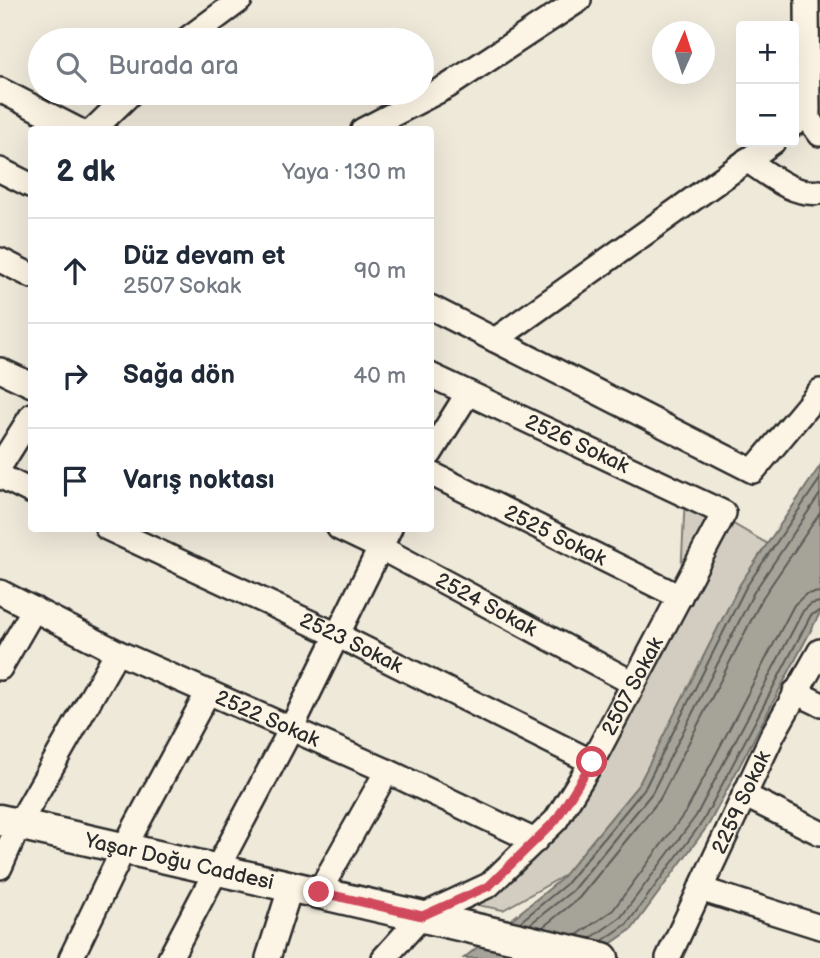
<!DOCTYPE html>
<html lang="tr">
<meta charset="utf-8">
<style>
:root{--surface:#fff;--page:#f2f2f3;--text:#1f2937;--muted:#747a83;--line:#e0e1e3}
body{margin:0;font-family:"Balsamiq Sans",sans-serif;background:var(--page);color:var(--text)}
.controls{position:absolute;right:21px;top:21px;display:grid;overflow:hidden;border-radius:7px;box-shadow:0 7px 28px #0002}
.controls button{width:63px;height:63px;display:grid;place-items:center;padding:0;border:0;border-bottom:2px solid var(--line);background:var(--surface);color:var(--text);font:35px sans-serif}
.compass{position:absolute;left:652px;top:21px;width:63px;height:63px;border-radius:50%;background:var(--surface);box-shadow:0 7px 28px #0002;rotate:3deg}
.stop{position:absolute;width:21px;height:21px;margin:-16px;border:5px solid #d1495b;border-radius:50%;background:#fff}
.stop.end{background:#d1495b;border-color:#fff;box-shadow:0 2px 7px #0008}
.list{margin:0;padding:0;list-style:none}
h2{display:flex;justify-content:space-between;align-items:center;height:91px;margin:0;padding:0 28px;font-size:30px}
h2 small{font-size:23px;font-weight:400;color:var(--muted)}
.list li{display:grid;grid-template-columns:46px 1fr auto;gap:21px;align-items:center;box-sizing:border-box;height:105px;padding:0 28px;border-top:2px solid var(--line)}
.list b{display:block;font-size:26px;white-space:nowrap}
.list p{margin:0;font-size:23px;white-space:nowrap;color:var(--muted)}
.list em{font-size:23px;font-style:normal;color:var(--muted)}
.icon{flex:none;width:38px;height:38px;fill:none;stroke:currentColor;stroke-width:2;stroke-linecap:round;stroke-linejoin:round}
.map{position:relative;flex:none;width:820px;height:958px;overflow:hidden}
.search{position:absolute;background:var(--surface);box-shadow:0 7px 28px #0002;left:28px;top:28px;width:406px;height:77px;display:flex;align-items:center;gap:18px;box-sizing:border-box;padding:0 24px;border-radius:38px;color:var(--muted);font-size:26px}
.panel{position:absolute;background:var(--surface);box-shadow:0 7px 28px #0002;left:28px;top:126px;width:406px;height:406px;border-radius:7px}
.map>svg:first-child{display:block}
.green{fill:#d2cdc0;stroke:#7e7c76;stroke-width:2}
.water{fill:#a6a399;stroke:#75736d;stroke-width:2}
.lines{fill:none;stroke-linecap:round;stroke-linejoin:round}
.shore{stroke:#5c5b57;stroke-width:2}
.minor-casing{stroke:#2b2b2b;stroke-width:28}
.major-casing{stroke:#2b2b2b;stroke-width:35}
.minor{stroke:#fcf5e5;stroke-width:23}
.major{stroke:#fcf5e5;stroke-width:30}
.route{stroke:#d1495b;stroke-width:9}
.labels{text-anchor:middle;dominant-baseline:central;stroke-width:5;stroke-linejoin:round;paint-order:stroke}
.street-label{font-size:21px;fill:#2b2b2b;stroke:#fcf5e5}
</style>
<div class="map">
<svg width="820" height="958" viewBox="0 0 820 958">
<rect width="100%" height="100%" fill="#efe9da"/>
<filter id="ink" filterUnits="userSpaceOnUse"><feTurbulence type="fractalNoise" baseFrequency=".0143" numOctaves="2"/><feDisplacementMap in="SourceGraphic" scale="14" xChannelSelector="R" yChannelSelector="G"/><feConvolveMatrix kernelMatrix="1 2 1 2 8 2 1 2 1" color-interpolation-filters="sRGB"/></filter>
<g filter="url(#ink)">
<path class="green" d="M685,496L780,551L679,742L590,861L503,910L472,904L548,828L680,597Z"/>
<path class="water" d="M820,466V613L709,824L632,929L590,958H464L560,880L639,784L740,584Z"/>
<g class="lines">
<path class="shore" d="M520,922L565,885L645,788L746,587L820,479
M530,924L572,891L652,793L754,592L820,494
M543,927L579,898L660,799L763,597L820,513
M577,935L613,910L687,810L794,605L806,594L820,592
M591,938L621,917L696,816L803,611L811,604L820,602
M602,941L627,924L703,821L811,615L820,611"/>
<defs>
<g id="minor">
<path d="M186,40L240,0"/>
<path d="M0,90L78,130"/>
<path d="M805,114L820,134"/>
<path d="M794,124L808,111L807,0"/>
<path d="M93,130L131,93"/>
<path d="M363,130L448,86L579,0"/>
<path d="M747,160C768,174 793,196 820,192"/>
<path d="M0,170L32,186"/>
<path d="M0,260L32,276"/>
<path d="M430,307L753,471L820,391"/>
<path d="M495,340L773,142"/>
<path d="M0,370L32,385"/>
<path d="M430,454L468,393"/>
<path d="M0,466L32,415"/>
<path id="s1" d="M430,473L680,597"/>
<path d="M0,476L32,492"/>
<path id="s2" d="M107,528L337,635L592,762"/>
<path id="s3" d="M339,528L381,548L633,683"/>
<path id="s4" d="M0,592L117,652L387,771L535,841"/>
<path d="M0,668L34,609"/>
<path d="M795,692L820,704"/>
<path d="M744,795L820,833"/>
<path d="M0,867L19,824L117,652"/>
<path d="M700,889L820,927"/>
<path d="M319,892L387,771"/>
<path d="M71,958L124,848L208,692"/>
<path d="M170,958L291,729L390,528"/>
<path d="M268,958L291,886"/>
<path id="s5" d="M384,958L422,916L489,885L556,820L592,762L724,513L430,375"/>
<path id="s6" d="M668,958L773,734L820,651"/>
</g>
<g id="major">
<path id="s7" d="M0,820L603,958"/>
</g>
</defs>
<use href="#minor" class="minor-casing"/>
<use href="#major" class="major-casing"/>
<use href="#minor" class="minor"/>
<use href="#major" class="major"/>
</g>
</g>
<g class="lines" filter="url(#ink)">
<path class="route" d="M319,892L422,916L489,886L556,820L592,762"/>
</g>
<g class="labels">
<g class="street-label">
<text transform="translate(577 444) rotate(25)">2526 Sokak</text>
<text stroke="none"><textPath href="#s1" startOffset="140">2525 Sokak</textPath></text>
<text stroke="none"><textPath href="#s3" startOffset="166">2524 Sokak</textPath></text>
<text stroke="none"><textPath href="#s2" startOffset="270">2523 Sokak</textPath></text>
<text stroke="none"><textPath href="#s5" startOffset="378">2507 Sokak</textPath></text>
<text stroke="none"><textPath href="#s4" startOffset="296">2522 Sokak</textPath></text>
<text stroke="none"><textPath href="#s6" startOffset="172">2259 Sokak</textPath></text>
<text stroke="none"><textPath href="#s7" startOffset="184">Yaşar Doğu Caddesi</textPath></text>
</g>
</g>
</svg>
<div class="controls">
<button>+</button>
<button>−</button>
</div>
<svg class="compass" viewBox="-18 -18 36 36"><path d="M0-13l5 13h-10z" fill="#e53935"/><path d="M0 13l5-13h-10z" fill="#747a83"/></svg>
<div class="stop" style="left:592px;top:762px"></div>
<div class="stop end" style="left:319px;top:892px"></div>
<div class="search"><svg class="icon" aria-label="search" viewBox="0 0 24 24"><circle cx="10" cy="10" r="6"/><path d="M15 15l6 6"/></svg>Burada ara</div>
<section class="panel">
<h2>2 dk<small>Yaya · 130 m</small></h2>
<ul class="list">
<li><svg class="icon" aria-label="ahead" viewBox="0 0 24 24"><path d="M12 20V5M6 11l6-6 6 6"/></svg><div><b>Düz devam et</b><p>2507 Sokak</p></div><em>90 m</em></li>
<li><svg class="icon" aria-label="right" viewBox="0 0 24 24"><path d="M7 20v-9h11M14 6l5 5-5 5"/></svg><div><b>Sağa dön</b></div><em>40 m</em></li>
<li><svg class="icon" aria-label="arrive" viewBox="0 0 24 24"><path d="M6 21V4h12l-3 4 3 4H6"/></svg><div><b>Varış noktası</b></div></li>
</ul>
</section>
</div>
